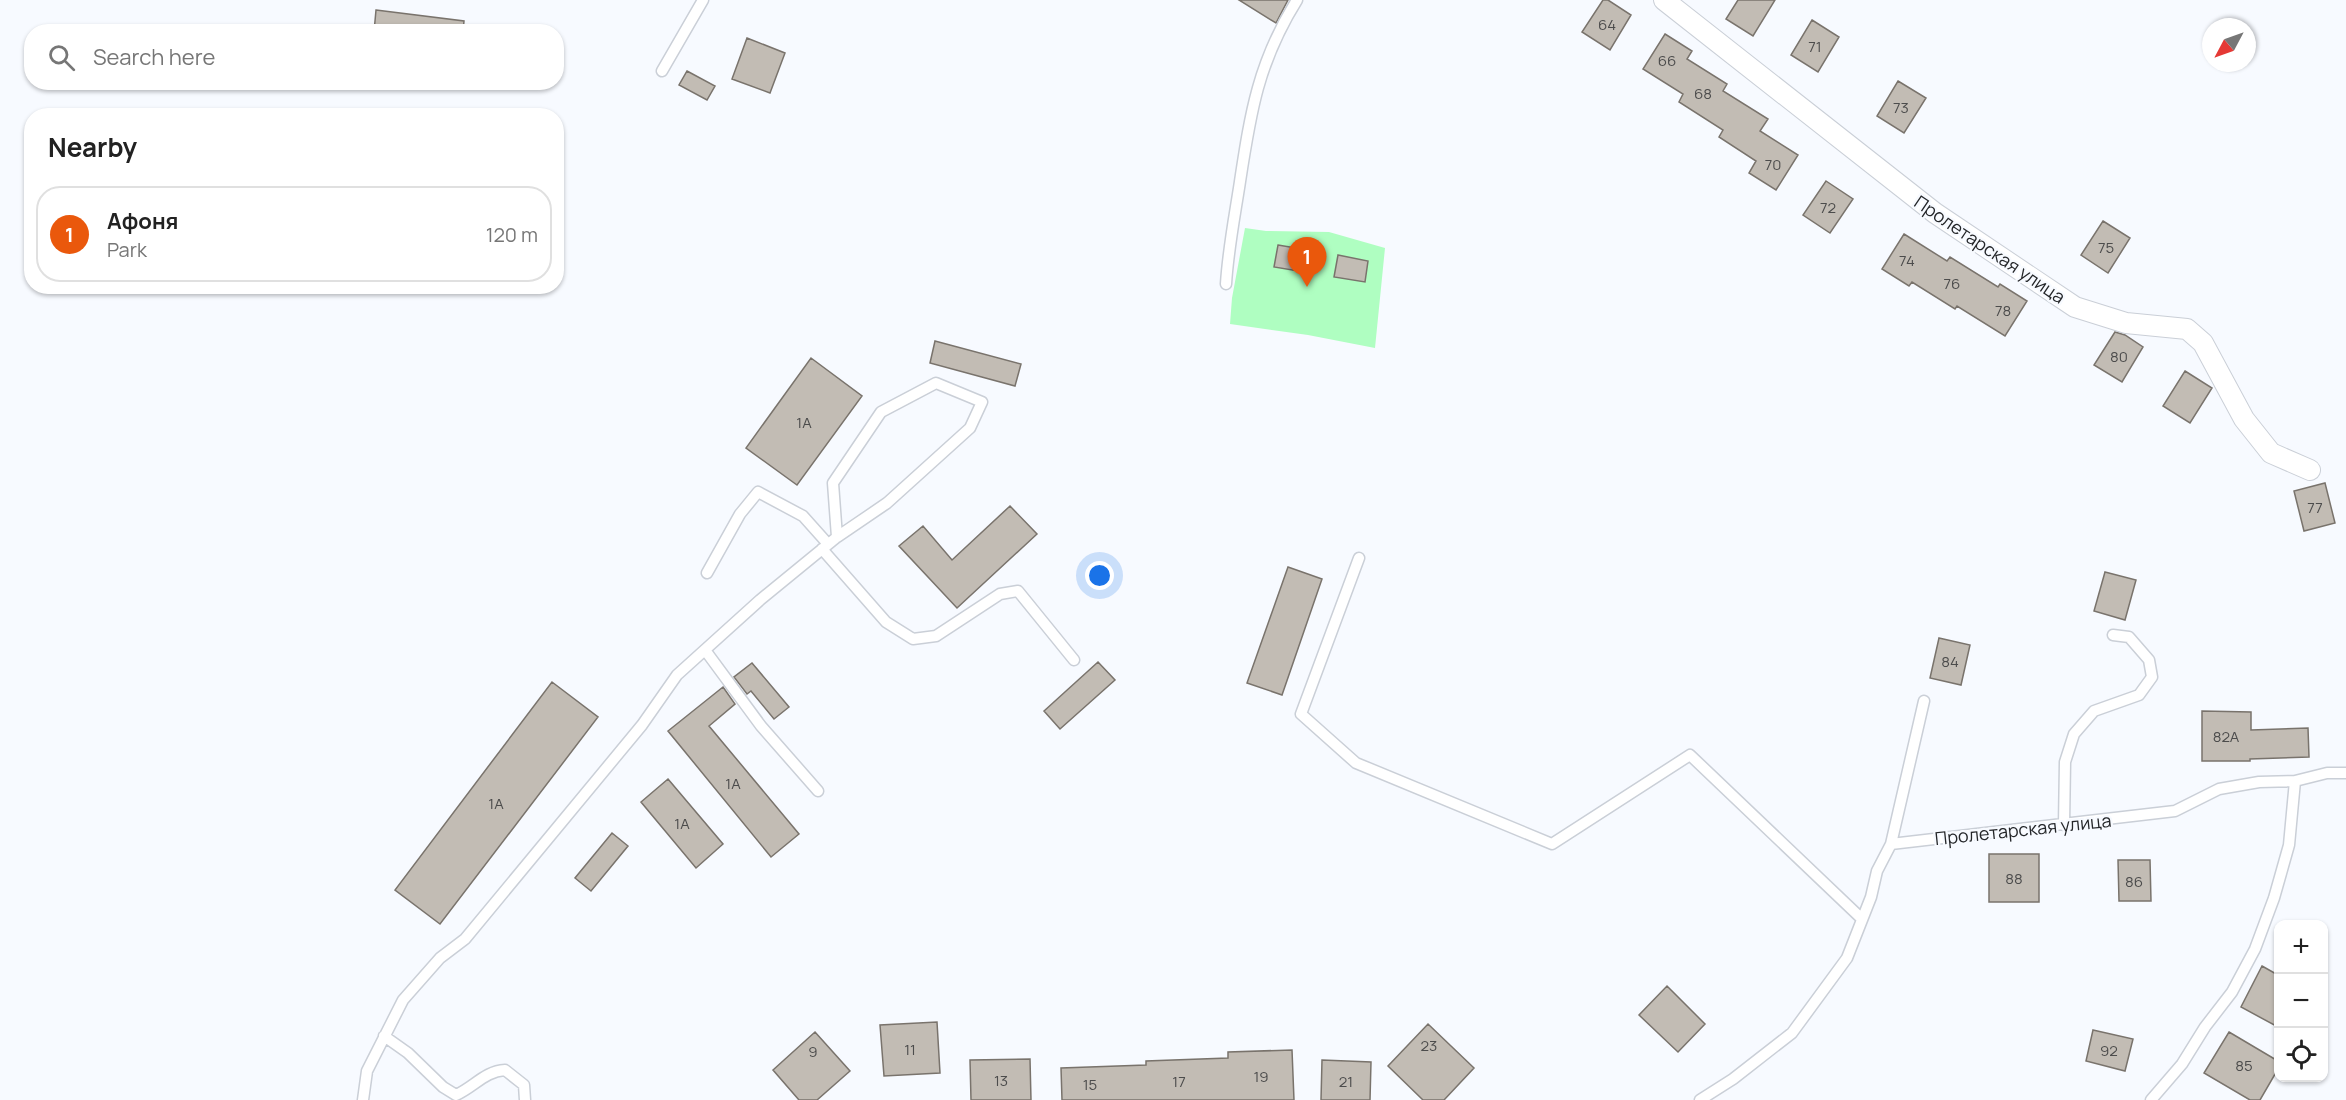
<!DOCTYPE html>
<meta charset="utf-8">
<style>
:root{--surface:#fff;--page:#f6f6f6;--text:#222;--muted:#767676;--line:#e0e0e0;--accent:#ea580c}
body{margin:0;font-family:Manrope,sans-serif;background:var(--page);color:var(--text)}
.controls{position:absolute;right:18px;bottom:18px;display:grid;overflow:hidden;border-radius:12px;box-shadow:0 2px 4px #0004}
.controls button{width:54px;height:54px;display:grid;place-items:center;padding:0;border:0;border-bottom:2px solid var(--line);background:var(--surface);color:var(--text);font:30px sans-serif}
.compass{position:absolute;left:2202px;top:18px;width:54px;height:54px;border-radius:50%;background:var(--surface);box-shadow:0 2px 4px #0004;rotate:229deg}
.you{position:absolute;left:1100px;top:576px;width:21px;height:21px;margin:-15px;border:4px solid #fff;border-radius:50%;background:#1a73e8;box-shadow:0 0 0 9px #1a73e833}
.badge{display:grid;place-items:center;width:39px;height:39px;border-radius:50%;background:var(--accent);color:#fff;font-size:20px;font-weight:700}
.pin{position:absolute;translate:-50% -50px;filter:drop-shadow(0 2px 3px #0008)}
.pin::after{content:'';position:absolute;top:32px;width:21px;height:18px;background:inherit;clip-path:polygon(0 0,100% 0,50% 100%)}
.list{margin:0;padding:0;list-style:none}
h2{display:flex;justify-content:space-between;align-items:center;height:78px;margin:0;padding:0 24px;font-size:26px}
h2 small{font-size:20px;font-weight:400;color:var(--muted)}
.list li{display:grid;grid-template-columns:39px 1fr auto;gap:18px;align-items:center;box-sizing:border-box;height:96px;margin:0 12px 12px;padding:0 12px;border:2px solid var(--line);border-radius:24px}
.list b{display:block;font-size:22px;white-space:nowrap}
.list p{margin:0;font-size:20px;white-space:nowrap;color:var(--muted)}
.list em{font-size:20px;font-style:normal;color:var(--muted)}
.icon{flex:none;width:33px;height:33px;fill:none;stroke:currentColor;stroke-width:2;stroke-linecap:round;stroke-linejoin:round}
.map{position:relative;flex:none;width:2346px;height:1100px;overflow:hidden}
.search{position:absolute;background:var(--surface);box-shadow:0 2px 4px #0004;left:24px;top:24px;width:540px;height:66px;display:flex;align-items:center;gap:15px;box-sizing:border-box;padding:0 21px;border-radius:24px;color:var(--muted);font-size:22px}
.panel{position:absolute;background:var(--surface);box-shadow:0 2px 4px #0004;left:24px;top:108px;width:540px;height:186px;border-radius:24px}
.map>svg:first-child{display:block}
.green{fill:#affec1}
.building{fill:#c2bcb4;stroke:#79736c;stroke-width:1.5}
.lines{fill:none;stroke-linecap:round;stroke-linejoin:round}
.lane-casing{stroke:#cacfd7;stroke-width:13}
.street-casing{stroke:#cacfd7;stroke-width:22}
.lane{stroke:#fff;stroke-width:10}
.street{stroke:#fff;stroke-width:20}
.labels{text-anchor:middle;dominant-baseline:central;stroke-width:4.5;stroke-linejoin:round;paint-order:stroke}
.number-label{font-size:15px;fill:#4c4c4c}
.street-label{font-size:18px;fill:#242629;stroke:#f7faff}
</style>
<div class="map">
<svg width="2346" height="1100" viewBox="0 0 2346 1100">
<rect width="100%" height="100%" fill="#f7faff"/>
<path class="green" d="M1245,228L1266,231L1329,232L1385,248L1375,348L1308,335L1230,324L1232,298Z"/>
<path class="building" d="M1239,0H1288L1276,23Z
M1603,0H1608L1631,15L1610,50L1582,32Z
M1738,0H1775L1753,36L1726,19Z
M376,10L464,21L463,32H374Z
M1812,20L1839,37L1818,72L1791,55Z
M1665,34L1692,51L1687,59L1727,84L1723,91L1768,119L1760,131L1798,155L1776,190L1749,173L1756,161L1719,137L1723,130L1679,102L1683,94L1643,69Z
M747,38L785,53L770,93L732,79Z
M687,71L715,86L707,100L679,85Z
M1898,81L1926,98L1904,133L1877,116Z
M1826,181L1853,199L1830,233L1803,215Z
M2103,221L2130,238L2108,273L2081,255Z
M1904,234L1947,261L1950,257L1998,287L2000,284L2027,301L2005,336L1957,306L1955,309L1912,282L1909,286L1882,269Z
M1278,245L1308,250L1304,272L1274,267Z
M1338,255L1368,261L1365,282L1334,277Z
M2115,332L2125,335L2143,347L2122,382L2094,365Z
M935,341L1021,364L1015,386L930,363Z
M811,358L862,396L797,485L746,448Z
M2185,371L2212,388L2190,423L2163,406Z
M2325,483L2335,523L2304,531L2294,491Z
M1010,506L1037,534L957,608L899,546L923,526L952,560Z
M1288,567L1322,579L1282,695L1247,683Z
M2105,572L2136,580L2125,620L2094,611Z
M1939,638L1970,645L1961,685L1930,678Z
M1098,662L1115,680L1060,729L1044,711Z
M752,663L789,707L774,719L751,691L747,694L734,677Z
M552,682L598,717L440,924L395,890Z
M723,687L735,704L709,726L799,834L771,857L668,731Z
M2202,711L2251,712V730L2308,728L2309,757L2250,759V761H2202Z
M668,779L723,844L696,868L641,802Z
M612,833L628,846L591,891L575,878Z
M1989,854H2039V902H1989Z
M2118,860H2150L2151,901H2119Z
M2262,966L2278,975V1027L2241,1007Z
M1667,986L1705,1024L1678,1052L1639,1015Z
M937,1022L940,1073L884,1076L880,1025Z
M1428,1024L1474,1068L1444,1100H1423L1388,1066Z
M2093,1030L2133,1039L2125,1071L2086,1061Z
M815,1032L850,1071L817,1100H799L773,1070Z
M2229,1032L2278,1061V1069L2260,1100H2250L2204,1073Z
M1292,1050L1294,1100H1062L1061,1068L1146,1065V1061L1228,1058V1052Z
M1030,1059L1031,1100H971L970,1060Z
M1322,1060L1371,1062L1370,1100H1321Z"/>
<g class="lines">
<defs>
<path id="lane" d="M662,71L703,0
M1226,284C1228,251 1234,220 1239,188C1250,116 1257,64 1297,0
M822,549L886,622L913,639L936,636L1000,594L1018,591L1074,660
M1359,558L1301,714L1356,763L1552,844L1690,755L1862,919
M707,573L740,514L758,492L803,516L828,544
M705,650L761,726L818,791
M1924,701L1891,844L2175,811L2219,789L2259,782L2295,781L2327,773H2346
M2064,825L2065,762L2074,734L2094,711L2139,695L2152,677L2149,660L2129,637L2113,635
M384,1036L408,1053L443,1087L456,1095C474,1087 485,1071 505,1070L524,1085L525,1100
M363,1100L367,1071L403,1000L440,958L465,939L642,725L677,675L760,600L837,537L887,503L970,428L982,402L936,383L881,412L833,483L837,537
M1700,1100L1733,1079L1792,1033L1847,958L1871,897L1877,871L1891,844
M2151,1100L2182,1064L2205,1027L2232,992L2255,949L2274,898L2289,845L2295,781"/>
<path id="street" d="M1664,0L1935,213L2075,307L2126,323L2187,329L2203,343L2244,419L2271,453L2310,470"/>
</defs>
<use href="#lane" class="lane-casing"/>
<use href="#street" class="street-casing"/>
<use href="#lane" class="lane"/>
<use href="#street" class="street"/>
</g>
<g class="labels">
<g class="number-label">
<text x="1607" y="24">64</text>
<text x="1815" y="46">71</text>
<text x="1667" y="60">66</text>
<text x="1703" y="93">68</text>
<text x="1901" y="107">73</text>
<text x="1773" y="164">70</text>
<text x="1828" y="207">72</text>
<text x="2106" y="247">75</text>
<text x="1907" y="260">74</text>
<text x="1952" y="283">76</text>
<text x="2003" y="310">78</text>
<text x="2119" y="356">80</text>
<text x="804" y="422">1А</text>
<text x="2315" y="507">77</text>
<text x="1950" y="661">84</text>
<text x="2226" y="736">82А</text>
<text x="733" y="783">1А</text>
<text x="496" y="803">1А</text>
<text x="682" y="823">1А</text>
<text x="2014" y="878">88</text>
<text x="2134" y="881">86</text>
<text x="1429" y="1045">23</text>
<text x="910" y="1049">11</text>
<text x="2109" y="1050">92</text>
<text x="813" y="1051">9</text>
<text x="2244" y="1065">85</text>
<text x="1261" y="1076">19</text>
<text x="1001" y="1080">13</text>
<text x="1179" y="1081">17</text>
<text x="1346" y="1081">21</text>
<text x="1090" y="1084">15</text>
</g>
<g class="street-label">
<text transform="translate(1990 249) rotate(34)">Пролетарская улица</text>
<text transform="translate(2023 829) rotate(-6)">Пролетарская улица</text>
</g>
</g>
</svg>
<div class="controls">
<button>+</button>
<button>−</button>
<button><svg class="icon" aria-label="locate" viewBox="0 0 24 24"><circle cx="12" cy="12" r="6"/><path d="M12 2v4M12 18v4M2 12h4M18 12h4"/></svg></button>
</div>
<svg class="compass" viewBox="-18 -18 36 36"><path d="M0-13l5 13h-10z" fill="#e53935"/><path d="M0 13l5-13h-10z" fill="#767676"/></svg>
<div class="you"></div>
<div class="pin badge" style="left:1307px;top:287px">1</div>
<div class="search"><svg class="icon" aria-label="search" viewBox="0 0 24 24"><circle cx="10" cy="10" r="6"/><path d="M15 15l6 6"/></svg>Search here</div>
<section class="panel">
<h2>Nearby<small></small></h2>
<ul class="list">
<li><span class="badge">1</span><div><b>Афоня</b><p>Park</p></div><em>120 m</em></li>
</ul>
</section>
</div>
